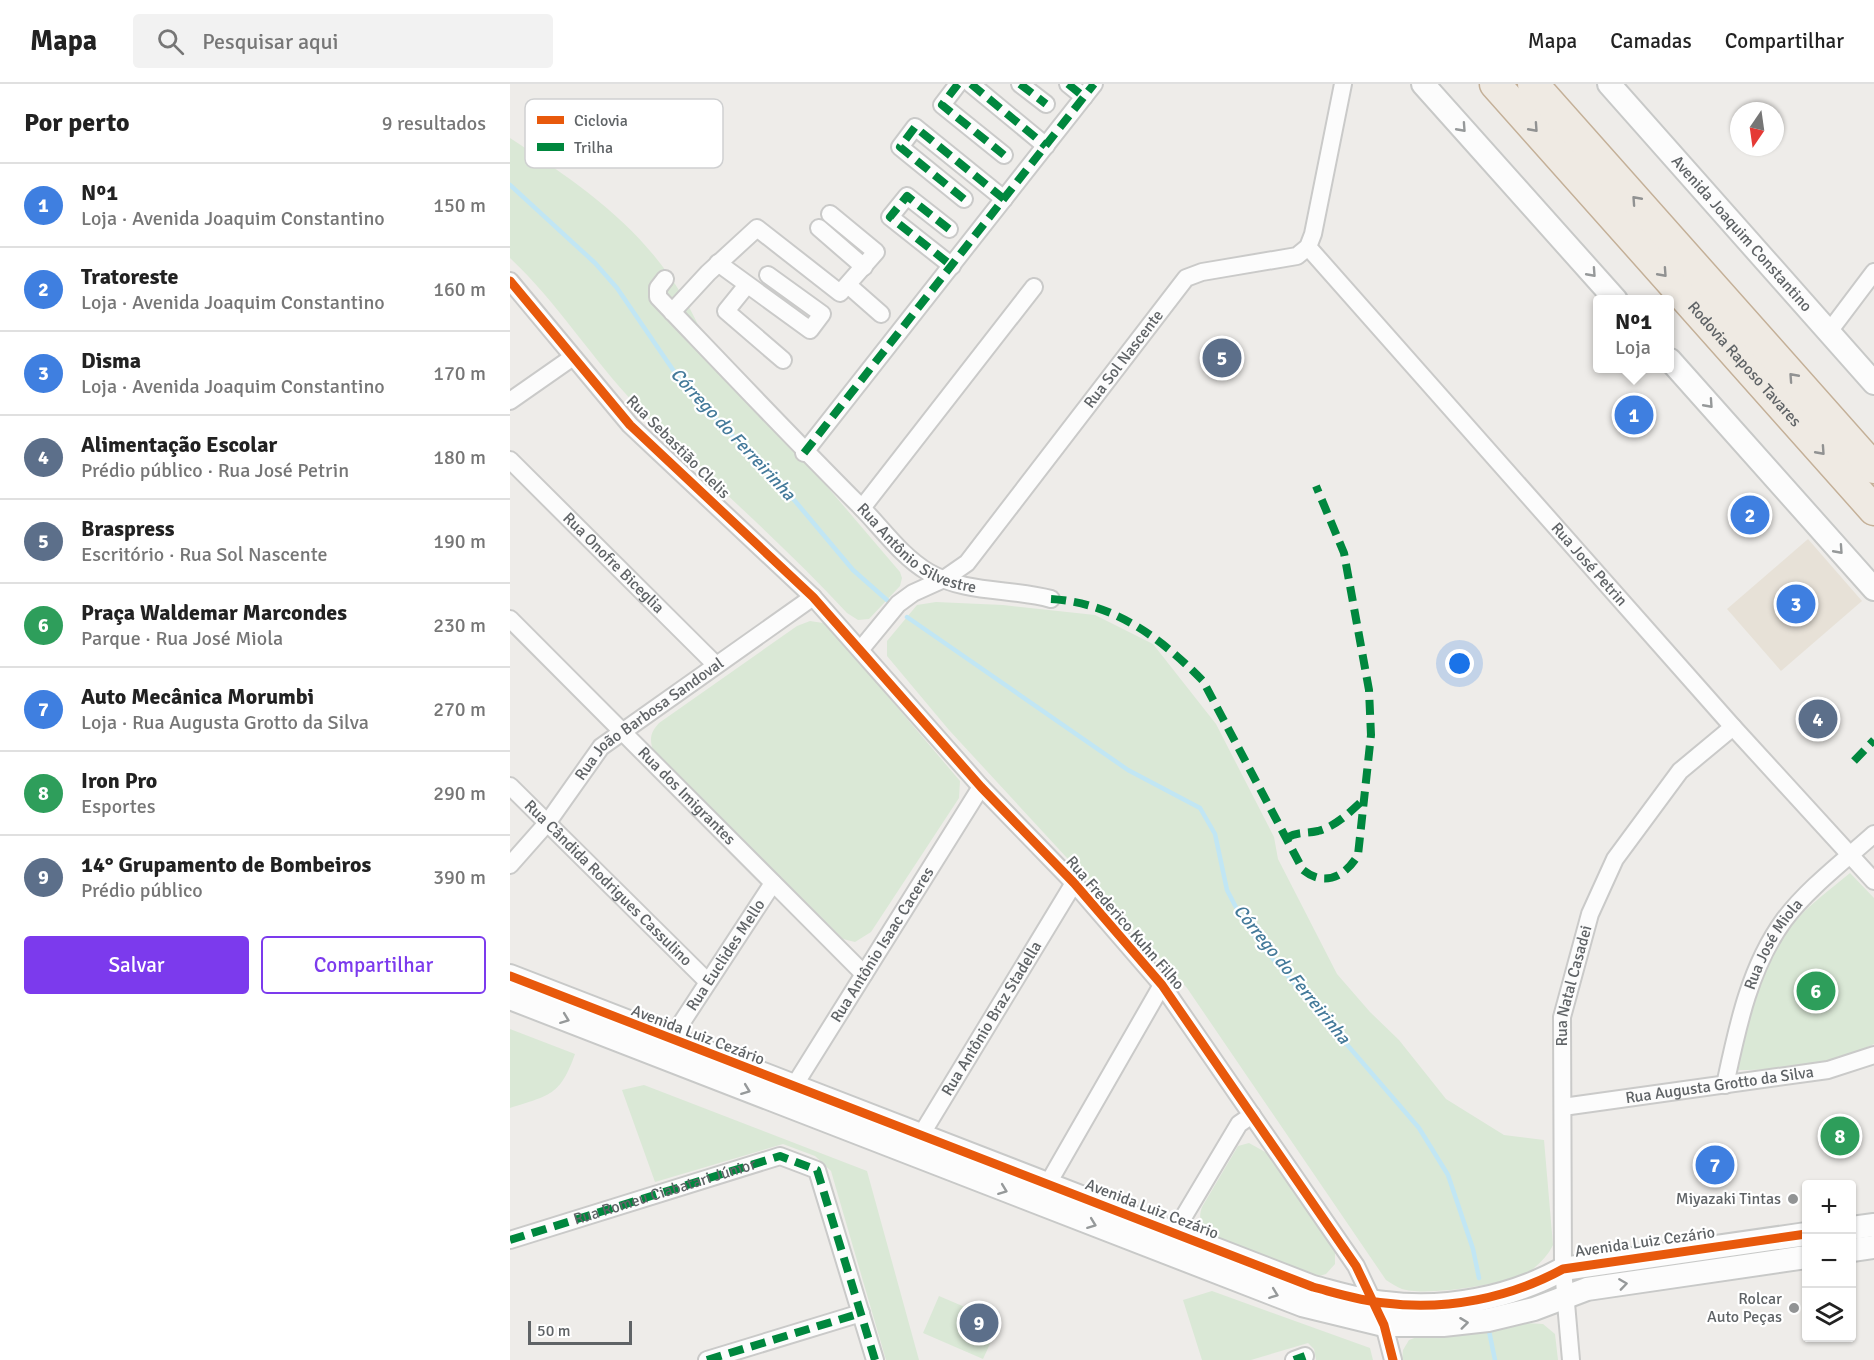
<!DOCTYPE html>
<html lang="pt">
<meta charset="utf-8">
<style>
:root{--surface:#fff;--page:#f2f2f2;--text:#222;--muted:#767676;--line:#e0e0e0;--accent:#7c3aed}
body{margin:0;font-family:Signika,sans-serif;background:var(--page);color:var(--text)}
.controls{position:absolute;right:18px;bottom:18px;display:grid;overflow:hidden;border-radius:6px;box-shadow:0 2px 4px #0004}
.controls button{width:54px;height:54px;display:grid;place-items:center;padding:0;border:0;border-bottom:2px solid var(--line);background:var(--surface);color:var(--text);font:30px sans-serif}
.compass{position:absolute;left:1220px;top:18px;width:54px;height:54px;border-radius:50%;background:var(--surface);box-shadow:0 2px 4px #0004;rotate:193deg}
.scale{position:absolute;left:18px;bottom:15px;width:104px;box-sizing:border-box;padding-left:6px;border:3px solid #5f6366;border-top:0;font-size:16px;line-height:21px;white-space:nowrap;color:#5f6366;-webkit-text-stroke:4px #fff;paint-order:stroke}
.you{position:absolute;left:950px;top:580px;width:21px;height:21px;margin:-15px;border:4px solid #fff;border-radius:50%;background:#1a73e8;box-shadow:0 0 0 9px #1a73e833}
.badge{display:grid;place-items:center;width:39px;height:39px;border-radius:50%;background:var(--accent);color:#fff;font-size:20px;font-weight:700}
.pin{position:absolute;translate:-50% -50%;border:3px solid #fff;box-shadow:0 2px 6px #0006}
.popup{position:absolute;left:1083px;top:211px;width:81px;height:78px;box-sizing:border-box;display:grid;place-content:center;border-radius:6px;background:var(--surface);filter:drop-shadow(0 2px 4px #0005);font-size:20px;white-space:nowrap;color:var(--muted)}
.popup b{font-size:22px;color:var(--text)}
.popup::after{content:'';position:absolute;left:50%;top:100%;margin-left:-12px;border:12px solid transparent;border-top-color:var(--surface)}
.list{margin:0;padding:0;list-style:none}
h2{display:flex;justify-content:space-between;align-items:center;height:78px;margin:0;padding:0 24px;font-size:26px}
h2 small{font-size:20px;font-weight:400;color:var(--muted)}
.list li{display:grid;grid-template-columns:39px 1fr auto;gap:18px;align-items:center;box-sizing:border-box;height:84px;padding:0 24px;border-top:2px solid var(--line)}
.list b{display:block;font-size:22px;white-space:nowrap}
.list p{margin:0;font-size:20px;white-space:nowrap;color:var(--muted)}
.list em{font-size:20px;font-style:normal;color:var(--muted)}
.actions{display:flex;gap:12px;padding:18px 24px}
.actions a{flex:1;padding:14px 0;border:2px solid var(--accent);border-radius:6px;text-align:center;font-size:21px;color:var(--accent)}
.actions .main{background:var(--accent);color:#fff}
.icon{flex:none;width:33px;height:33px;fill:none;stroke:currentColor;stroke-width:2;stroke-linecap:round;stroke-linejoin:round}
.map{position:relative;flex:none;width:1364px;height:1276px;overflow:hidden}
header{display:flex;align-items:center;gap:36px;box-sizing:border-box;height:84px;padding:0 30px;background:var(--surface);border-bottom:2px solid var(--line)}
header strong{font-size:28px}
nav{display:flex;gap:33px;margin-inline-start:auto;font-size:21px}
.search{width:420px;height:54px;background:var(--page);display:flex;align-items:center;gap:15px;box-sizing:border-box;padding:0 21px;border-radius:6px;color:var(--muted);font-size:22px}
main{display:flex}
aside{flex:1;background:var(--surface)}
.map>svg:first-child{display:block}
.commercial{fill:#e7e1d7}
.green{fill:#dae8d6}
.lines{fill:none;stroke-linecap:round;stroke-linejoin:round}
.stream{stroke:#c1e6f4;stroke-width:4.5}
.street-casing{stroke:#cacac9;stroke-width:20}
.secondary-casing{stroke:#c8c9c8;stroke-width:26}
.highway-casing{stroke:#c4b098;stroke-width:33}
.street{stroke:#fcfcfc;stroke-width:16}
.secondary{stroke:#fcfcfc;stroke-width:22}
.highway{stroke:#efeae3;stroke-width:30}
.quiet{stroke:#00873e;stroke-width:8;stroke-dasharray:15 8;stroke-linecap:butt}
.cycleway-casing{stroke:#fff;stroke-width:13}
.cycleway{stroke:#e8590c;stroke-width:9}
.oneway{stroke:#96999a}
.oneway2{stroke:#919292}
.poi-dot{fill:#919394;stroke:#fff;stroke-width:2}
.labels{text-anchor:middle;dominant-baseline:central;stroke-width:4.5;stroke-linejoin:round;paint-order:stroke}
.street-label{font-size:16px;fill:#5f6366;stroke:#fff}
.poi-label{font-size:16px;fill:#5f6366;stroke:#fff;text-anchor:end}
.water-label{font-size:18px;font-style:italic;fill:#447a9a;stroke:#fff}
.key{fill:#fff;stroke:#cfd0d1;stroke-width:1.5}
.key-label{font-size:16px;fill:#5f6366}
</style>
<header>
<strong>Mapa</strong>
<div class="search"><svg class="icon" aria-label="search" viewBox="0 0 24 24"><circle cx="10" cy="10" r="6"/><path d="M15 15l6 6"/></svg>Pesquisar aqui</div>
<nav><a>Mapa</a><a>Camadas</a><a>Compartilhar</a></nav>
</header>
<main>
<aside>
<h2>Por perto<small>9 resultados</small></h2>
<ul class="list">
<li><span class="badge" style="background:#3f7fe0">1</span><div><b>Nº1</b><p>Loja · Avenida Joaquim Constantino</p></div><em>150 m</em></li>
<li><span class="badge" style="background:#3f7fe0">2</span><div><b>Tratoreste</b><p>Loja · Avenida Joaquim Constantino</p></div><em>160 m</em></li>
<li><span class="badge" style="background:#3f7fe0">3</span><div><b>Disma</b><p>Loja · Avenida Joaquim Constantino</p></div><em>170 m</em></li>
<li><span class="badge" style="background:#5c6f8a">4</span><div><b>Alimentação Escolar</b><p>Prédio público · Rua José Petrin</p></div><em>180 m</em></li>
<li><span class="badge" style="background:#5c6f8a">5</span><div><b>Braspress</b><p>Escritório · Rua Sol Nascente</p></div><em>190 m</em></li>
<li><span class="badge" style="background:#2e9e5b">6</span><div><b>Praça Waldemar Marcondes</b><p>Parque · Rua José Miola</p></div><em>230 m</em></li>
<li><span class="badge" style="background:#3f7fe0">7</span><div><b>Auto Mecânica Morumbi</b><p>Loja · Rua Augusta Grotto da Silva</p></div><em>270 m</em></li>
<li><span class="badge" style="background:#2e9e5b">8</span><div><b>Iron Pro</b><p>Esportes</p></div><em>290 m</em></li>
<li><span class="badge" style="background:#5c6f8a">9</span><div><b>14° Grupamento de Bombeiros</b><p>Prédio público</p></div><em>390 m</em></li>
</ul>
<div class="actions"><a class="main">Salvar</a><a>Compartilhar</a></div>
</aside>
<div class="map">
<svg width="1364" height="1276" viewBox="0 0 1364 1276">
<rect width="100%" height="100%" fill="#eeece9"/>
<path class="commercial" d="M1298,455L1352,517L1271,587L1217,525Z"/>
<path class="green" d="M0,54C89,113 156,160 198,263L390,488L392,494L390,502L359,535L348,536L337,529C271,457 195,394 127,322C82,275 47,218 0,174Z
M426,518L493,521L585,531L643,560L706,640L764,753L768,775L827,890L860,928L889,956L936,1015L994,1051L1034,1056L1043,1161C1039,1170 1030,1179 1023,1185C1003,1200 915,1213 892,1205C887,1203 881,1199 876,1196L677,904L439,646L377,572V557L407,521Z
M300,537L313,539L319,543L450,697L449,714L361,848L345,858L333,855L143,666C139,654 141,648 149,639L287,542Z
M1340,789L1364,814V960C1317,982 1276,986 1225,986C1237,935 1251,884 1282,841C1297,822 1321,805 1340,789Z
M0,945L65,970C50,1012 40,1011 0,1024Z
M134,1001L357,1087L409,1276H376L321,1087L305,1072L273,1060L145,1098L112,1006Z
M739,1059L757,1069L825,1165V1180L816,1190L806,1193L697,1149C691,1139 688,1134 692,1123L728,1062Z
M702,1207L860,1264L863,1276H806L804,1265L798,1259L741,1276H692L673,1216Z
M429,1212L490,1238L473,1275L413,1249Z
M1013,1239L1033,1240L1045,1250L1048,1276H892L893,1266L899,1256L907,1253L956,1250Z"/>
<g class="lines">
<path class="stream" d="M0,101L85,179L107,204L172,299L285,417L343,486L377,516
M397,533L618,686L690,724L705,750L717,806L730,831L751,861L909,1044L938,1091L963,1165L969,1194
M979,1247L985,1276"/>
<defs>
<g id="street">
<path d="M448,0L432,21L494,71"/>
<path d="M461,0L536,62"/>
<path d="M510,0L536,20"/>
<path d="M558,0L574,13"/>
<path d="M454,115L390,63L405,43L494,115"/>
<path d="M309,144L354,183"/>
<path d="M439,145L397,112L380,133L442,182"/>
<path id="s1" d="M798,163L1223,643L1364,797"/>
<path d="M208,179L300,246L312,230L258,191"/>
<path id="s2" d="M155,195L148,204V213C215,283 281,353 350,422C372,444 391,472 418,488C456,510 501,504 541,515"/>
<path d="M0,197L120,341L303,513L471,703L564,799L652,901L846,1182L874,1241L883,1276"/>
<path d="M237,201L216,227L273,276"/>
<path d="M338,201L371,230"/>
<path d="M162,228L198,189L247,144L330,209L366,168L320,130"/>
<path d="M1318,249L1364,188"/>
<path d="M0,317L63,273"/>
<path d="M294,369L584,0"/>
<path id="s3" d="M0,376L206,581"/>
<path d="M352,424L524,203"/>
<path id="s4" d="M0,535L354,890"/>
<path id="s5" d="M351,565L388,520L403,509L434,495L457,479L676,194L692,188L787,172L798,163L803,150L833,0"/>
<path id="s6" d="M0,702L197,897"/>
<path id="s7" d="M0,781L38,738L91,663L303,513"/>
<path id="s8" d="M155,964L263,799"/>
<path id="s9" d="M1215,1001C1227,945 1239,884 1274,836C1298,804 1334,777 1364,750"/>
<path id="s10" d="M279,1010L471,703"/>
<path id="s11" d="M1053,1023L1318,986L1364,971"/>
<path id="s12" d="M405,1061L564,799"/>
<path d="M532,1110L652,901"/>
<path d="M0,1156L270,1072L307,1086L365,1276"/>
<path d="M658,1159L729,1040L742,1031"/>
<path d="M197,1276L351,1229"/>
<path d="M784,1276L795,1272"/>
<path id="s13" d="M1061,1276L1053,1185L1052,933L1080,830L1105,775L1170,687L1223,643"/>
</g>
<g id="secondary">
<path d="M913,0L1106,216"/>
<path id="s14" d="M1099,0L1364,299"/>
<path d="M1160,276L1364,505"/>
<path d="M0,892L803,1203C826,1209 851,1217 875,1219C935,1227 1000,1214 1053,1185L1296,1150"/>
<path d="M0,914L792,1221L874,1241H933L978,1236L1024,1225L1077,1205L1296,1173"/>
<path d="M1342,1144L1364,1141"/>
<path d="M1342,1166L1364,1163"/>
</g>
<g id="highway">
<path id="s15" d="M985,0L1364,426"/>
<path d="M1023,0L1364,384"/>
</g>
</defs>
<use href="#street" class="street-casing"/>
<use href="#secondary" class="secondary-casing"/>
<use href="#highway" class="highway-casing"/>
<use href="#street" class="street"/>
<use href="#secondary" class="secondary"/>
<use href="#highway" class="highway"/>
<g class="quiet">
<path d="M448,0L432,21L494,71"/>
<path d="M461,0L536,62"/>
<path d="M510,0L536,20"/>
<path d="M558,0L574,13"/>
<path d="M454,115L390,63L405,43L494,115"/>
<path d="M439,145L397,112L380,133L442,182"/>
<path d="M294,369L584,0"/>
<path d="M541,515C604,519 650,553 693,597L793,786C814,803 835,793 848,771L861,651L859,606L834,469L806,402"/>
<path d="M1344,677L1364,656"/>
<path d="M776,754C789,747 794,750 808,747C826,742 839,729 852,717"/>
<path id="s16" d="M0,1156L270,1072L307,1086L365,1276"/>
<path d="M197,1276L351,1229"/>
<path d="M784,1276L795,1272"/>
</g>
<defs>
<path id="cycleway" d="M0,197L120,341L303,513L471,703L564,799L652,901L846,1182L874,1241L883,1276
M0,892L803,1203C826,1209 851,1217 875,1219C935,1227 1000,1214 1053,1185L1296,1150"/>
</defs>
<use href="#cycleway" class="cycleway-casing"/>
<use href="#cycleway" class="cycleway"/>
</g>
<defs><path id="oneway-chevron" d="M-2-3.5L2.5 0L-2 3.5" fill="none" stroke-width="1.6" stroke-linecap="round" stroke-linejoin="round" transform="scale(1.5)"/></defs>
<g class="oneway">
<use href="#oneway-chevron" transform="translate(952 44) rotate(48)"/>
<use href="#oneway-chevron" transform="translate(1082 189) rotate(48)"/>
<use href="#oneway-chevron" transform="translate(1199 320) rotate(48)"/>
<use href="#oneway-chevron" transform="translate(1329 466) rotate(48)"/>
<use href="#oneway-chevron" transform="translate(55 935) rotate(21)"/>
<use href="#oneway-chevron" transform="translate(236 1006) rotate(21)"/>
<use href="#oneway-chevron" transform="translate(493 1106) rotate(21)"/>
<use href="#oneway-chevron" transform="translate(582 1140) rotate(21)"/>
<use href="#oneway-chevron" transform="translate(1113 1200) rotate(-8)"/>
<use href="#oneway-chevron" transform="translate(764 1210) rotate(21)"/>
<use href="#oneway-chevron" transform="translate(954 1239) rotate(-7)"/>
</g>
<g class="oneway2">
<use href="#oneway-chevron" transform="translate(1024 44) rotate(48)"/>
<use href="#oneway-chevron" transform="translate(1126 116) rotate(-132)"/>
<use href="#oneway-chevron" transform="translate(1153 189) rotate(48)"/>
<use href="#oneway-chevron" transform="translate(1283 293) rotate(-132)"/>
<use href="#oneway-chevron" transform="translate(1311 367) rotate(48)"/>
</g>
<g class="poi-dot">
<circle cx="1283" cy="1115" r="6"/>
<circle cx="1284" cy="1224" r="6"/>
</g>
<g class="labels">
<g class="street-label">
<text stroke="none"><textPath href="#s14" startOffset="200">Avenida Joaquim Constantino</textPath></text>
<text stroke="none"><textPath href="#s5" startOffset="396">Rua Sol Nascente</textPath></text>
<text stroke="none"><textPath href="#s15" startOffset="375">Rodovia Raposo Tavares</textPath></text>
<text transform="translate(168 363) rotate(45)">Rua Sebastião Clelis</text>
<text stroke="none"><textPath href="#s2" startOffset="384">Rua Antônio Silvestre</textPath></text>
<text stroke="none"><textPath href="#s3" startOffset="146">Rua Onofre Biceglia</textPath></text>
<text stroke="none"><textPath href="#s1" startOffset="424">Rua José Petrin</textPath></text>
<text stroke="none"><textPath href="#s7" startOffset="204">Rua João Barbosa Sandoval</textPath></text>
<text stroke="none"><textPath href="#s4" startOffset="250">Rua dos Imigrantes</textPath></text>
<text stroke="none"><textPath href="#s6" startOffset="138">Rua Cândida Rodrigues Cassulino</textPath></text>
<text transform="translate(615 839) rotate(49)">Rua Frederico Kuhn Filho</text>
<text stroke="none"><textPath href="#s10" startOffset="176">Rua Antônio Isaac Caceres</textPath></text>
<text stroke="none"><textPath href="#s9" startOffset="150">Rua José Miola</textPath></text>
<text stroke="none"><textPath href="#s8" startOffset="111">Rua Euclides Mello</textPath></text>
<text stroke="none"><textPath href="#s13" startOffset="376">Rua Natal Casadei</textPath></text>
<text stroke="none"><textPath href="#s12" startOffset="148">Rua Antônio Braz Stadella</textPath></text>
<text transform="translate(188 951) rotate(21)">Avenida Luiz Cezário</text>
<text stroke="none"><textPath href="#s11" startOffset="158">Rua Augusta Grotto da Silva</textPath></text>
<text stroke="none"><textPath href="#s16" startOffset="162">Rua Romeu Ciabatari Júnior</textPath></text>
<text transform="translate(642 1125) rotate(21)">Avenida Luiz Cezário</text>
<text transform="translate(1135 1158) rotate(-8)">Avenida Luiz Cezário</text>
</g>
<g class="poi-label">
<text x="1271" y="1115">Miyazaki Tintas</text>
<text x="1272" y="1215">Rolcar<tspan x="1272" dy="18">Auto Peças</tspan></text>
</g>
<g class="water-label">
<text transform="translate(223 350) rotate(47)">Córrego do Ferreirinha</text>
<text transform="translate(782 890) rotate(51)">Córrego do Ferreirinha</text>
</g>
</g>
<rect x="15" y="15" width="198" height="69" rx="9" class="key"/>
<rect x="27" y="32" width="27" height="8" fill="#e8590c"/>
<rect x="27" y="59" width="27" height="8" fill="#00873e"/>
<g class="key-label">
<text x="64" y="42">Ciclovia</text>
<text x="64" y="69">Trilha</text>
</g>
</svg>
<div class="controls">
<button>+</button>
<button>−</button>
<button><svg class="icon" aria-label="layers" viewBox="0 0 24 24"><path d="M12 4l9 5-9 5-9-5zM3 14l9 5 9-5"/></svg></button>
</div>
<svg class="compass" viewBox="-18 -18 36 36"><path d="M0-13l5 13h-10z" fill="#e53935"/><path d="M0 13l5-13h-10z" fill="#767676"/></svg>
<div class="scale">50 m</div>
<div class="you"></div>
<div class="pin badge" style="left:1124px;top:331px;background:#3f7fe0">1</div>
<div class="popup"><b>Nº1</b>Loja</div>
<div class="pin badge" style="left:1240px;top:431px;background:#3f7fe0">2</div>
<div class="pin badge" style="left:1286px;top:520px;background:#3f7fe0">3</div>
<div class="pin badge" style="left:1308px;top:635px;background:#5c6f8a">4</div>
<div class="pin badge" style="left:712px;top:274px;background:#5c6f8a">5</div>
<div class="pin badge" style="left:1306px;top:907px;background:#2e9e5b">6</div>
<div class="pin badge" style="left:1205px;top:1081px;background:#3f7fe0">7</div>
<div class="pin badge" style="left:1330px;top:1052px;background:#2e9e5b">8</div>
<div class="pin badge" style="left:469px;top:1239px;background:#5c6f8a">9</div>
</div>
</main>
